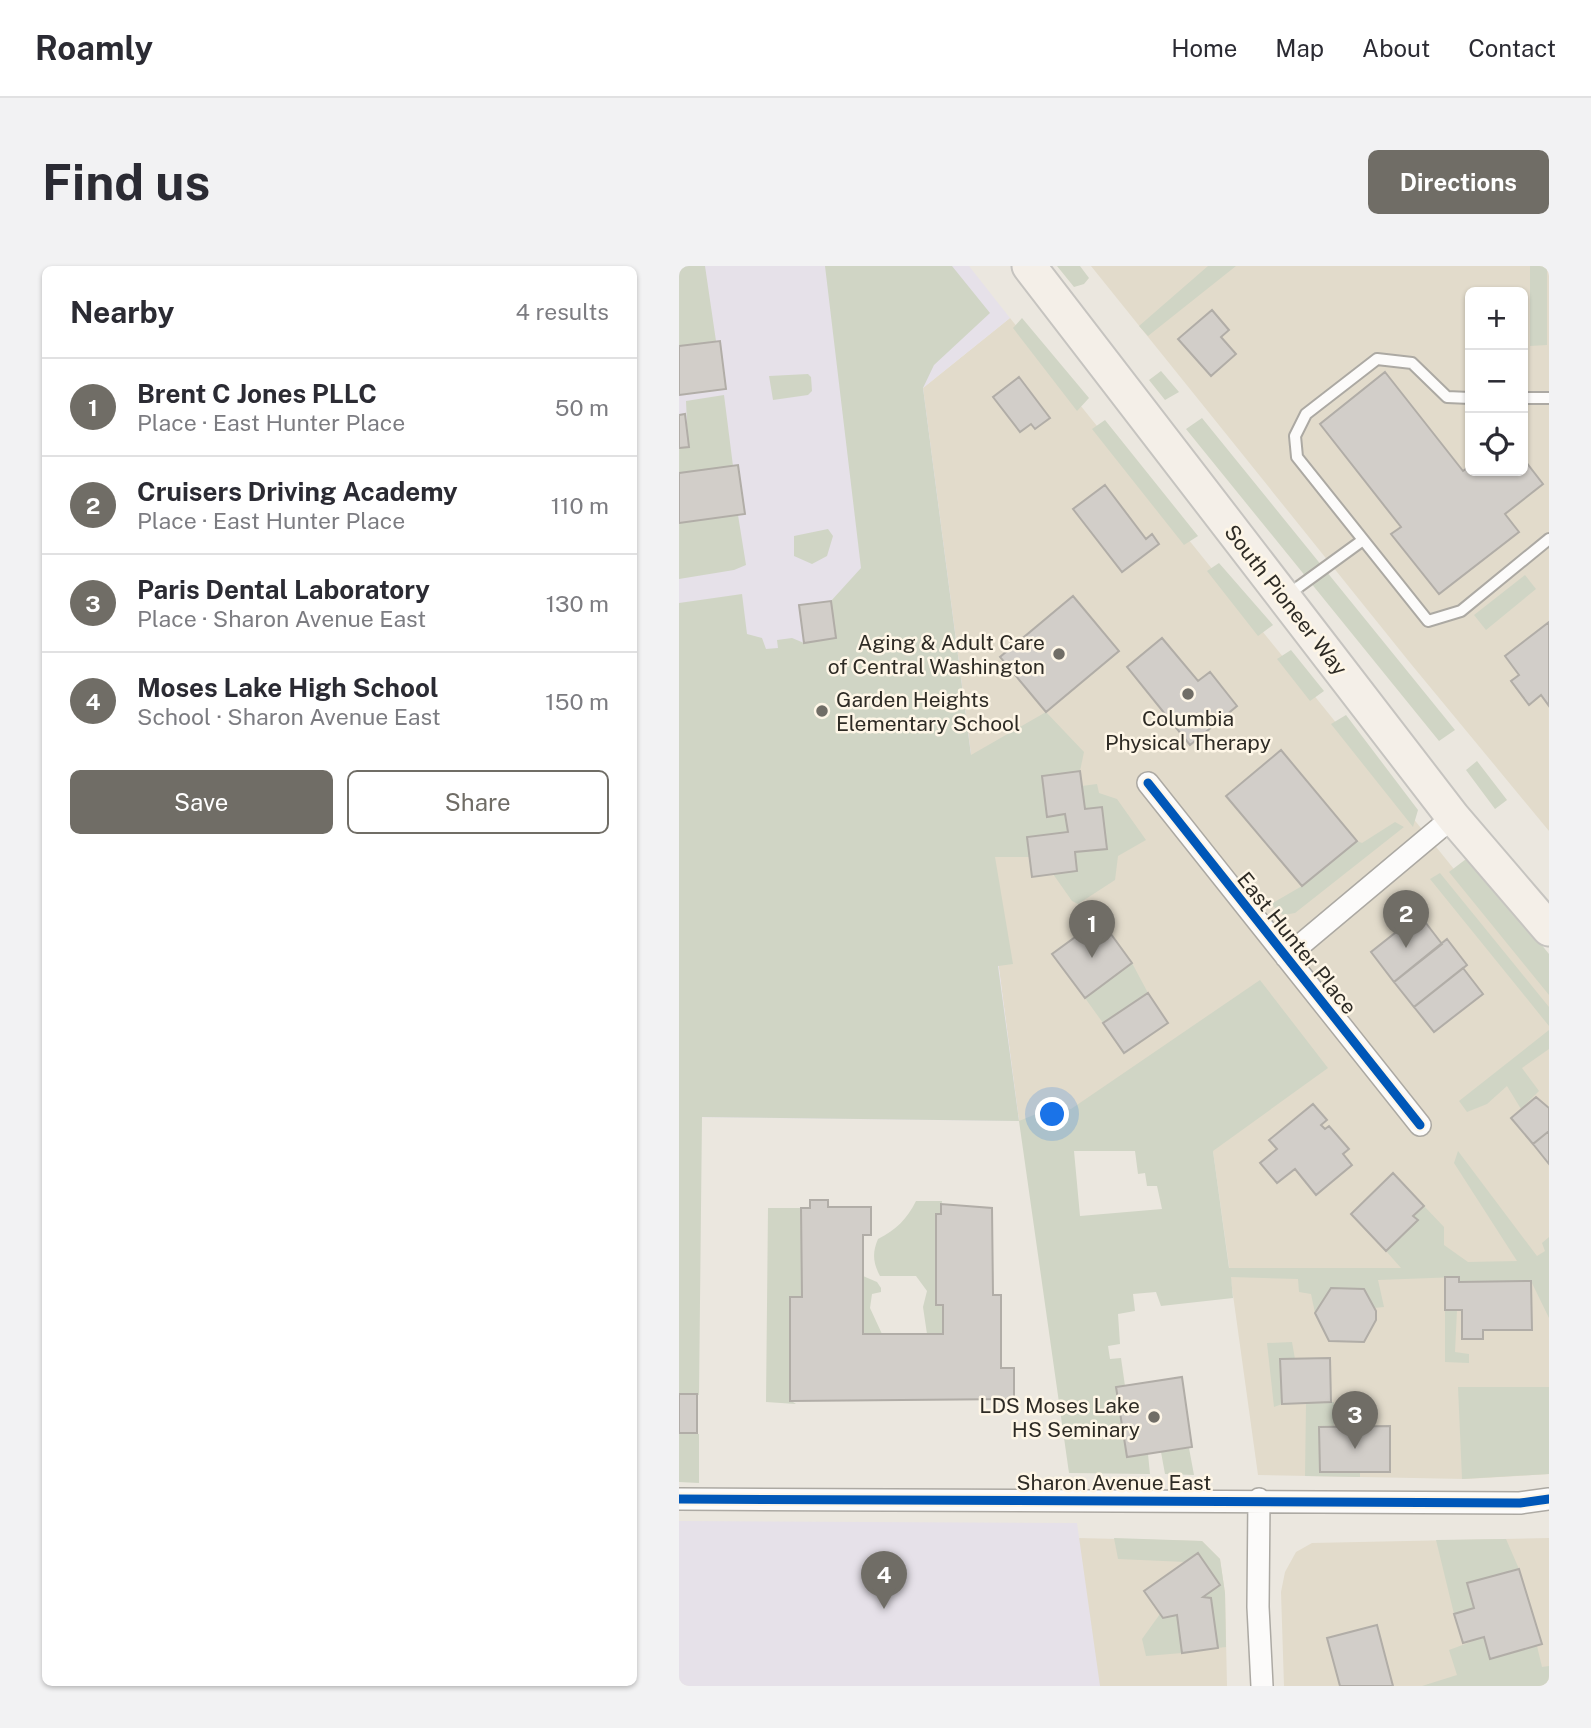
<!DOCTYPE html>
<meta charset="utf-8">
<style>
:root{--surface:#fff;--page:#f2f2f3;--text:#2b2b33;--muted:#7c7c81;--line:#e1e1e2;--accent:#706d66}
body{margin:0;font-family:"Public Sans",sans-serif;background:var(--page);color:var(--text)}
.controls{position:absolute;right:21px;top:21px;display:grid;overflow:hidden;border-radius:10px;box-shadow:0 2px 5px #0004}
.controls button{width:63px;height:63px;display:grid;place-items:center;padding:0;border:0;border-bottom:2px solid var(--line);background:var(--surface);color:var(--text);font:35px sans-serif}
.you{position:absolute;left:374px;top:849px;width:24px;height:24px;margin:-18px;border:5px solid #fff;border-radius:50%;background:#1a73e8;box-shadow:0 0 0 10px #1a73e833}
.badge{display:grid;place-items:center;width:46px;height:46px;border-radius:50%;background:var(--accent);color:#fff;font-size:23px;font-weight:700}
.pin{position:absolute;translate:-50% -58px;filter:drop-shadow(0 2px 4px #0008)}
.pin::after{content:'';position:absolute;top:37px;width:24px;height:21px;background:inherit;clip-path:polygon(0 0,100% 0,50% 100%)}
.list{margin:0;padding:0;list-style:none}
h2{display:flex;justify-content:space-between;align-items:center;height:91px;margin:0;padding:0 28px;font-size:30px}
h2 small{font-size:23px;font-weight:400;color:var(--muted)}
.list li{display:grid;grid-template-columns:46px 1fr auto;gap:21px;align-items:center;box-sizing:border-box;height:98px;padding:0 28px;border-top:2px solid var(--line)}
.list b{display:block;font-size:26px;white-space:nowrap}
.list p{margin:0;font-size:23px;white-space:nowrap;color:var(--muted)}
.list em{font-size:23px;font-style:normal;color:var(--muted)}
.actions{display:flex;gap:14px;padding:21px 28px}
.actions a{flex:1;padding:16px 0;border:2px solid var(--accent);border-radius:10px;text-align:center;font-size:24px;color:var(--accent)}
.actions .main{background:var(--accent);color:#fff}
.icon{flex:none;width:38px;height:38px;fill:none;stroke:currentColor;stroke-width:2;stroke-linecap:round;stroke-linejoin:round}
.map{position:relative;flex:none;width:870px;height:1420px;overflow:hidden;border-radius:10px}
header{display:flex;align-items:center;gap:42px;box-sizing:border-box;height:98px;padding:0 35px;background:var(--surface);border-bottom:2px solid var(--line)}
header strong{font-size:33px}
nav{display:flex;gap:38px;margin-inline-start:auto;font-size:24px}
.intro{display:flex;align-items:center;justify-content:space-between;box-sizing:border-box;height:168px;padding:0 42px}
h1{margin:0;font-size:49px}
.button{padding:18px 32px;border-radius:10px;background:var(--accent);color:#fff;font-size:24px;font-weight:700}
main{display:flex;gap:42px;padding:0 42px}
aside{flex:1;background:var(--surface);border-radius:10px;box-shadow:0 2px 5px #0004}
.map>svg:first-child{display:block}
.built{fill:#e2dbcb;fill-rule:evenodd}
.education{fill:#e6e1e9}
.green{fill:#d0d5c5;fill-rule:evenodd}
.building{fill:#d2cec9;stroke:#b1ada7;stroke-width:2}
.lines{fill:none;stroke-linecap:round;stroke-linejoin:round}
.service-casing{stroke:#aca9a3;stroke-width:14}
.minor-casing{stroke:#aca9a3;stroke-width:24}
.primary-casing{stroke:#c6c4c0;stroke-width:37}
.service{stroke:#fcfbfa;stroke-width:10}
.minor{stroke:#fcfbfa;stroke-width:21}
.primary{stroke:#f4efe8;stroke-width:33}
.cycleway-casing{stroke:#fef6e7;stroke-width:13}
.cycleway{stroke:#0057b8;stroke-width:9}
.poi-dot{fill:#706d66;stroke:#fef6e7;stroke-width:2.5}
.labels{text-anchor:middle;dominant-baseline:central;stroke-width:5;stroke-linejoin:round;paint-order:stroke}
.street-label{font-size:21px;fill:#2e2b25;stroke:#fef6e7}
.poi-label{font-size:21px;fill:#2e2b25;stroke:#fef6e7;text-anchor:end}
</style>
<header>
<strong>Roamly</strong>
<nav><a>Home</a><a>Map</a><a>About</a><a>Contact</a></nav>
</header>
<div class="intro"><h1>Find us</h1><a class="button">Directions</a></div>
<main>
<aside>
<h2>Nearby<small>4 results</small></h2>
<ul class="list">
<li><span class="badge">1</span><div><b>Brent C Jones PLLC</b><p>Place · East Hunter Place</p></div><em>50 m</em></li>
<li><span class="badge">2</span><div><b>Cruisers Driving Academy</b><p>Place · East Hunter Place</p></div><em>110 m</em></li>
<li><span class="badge">3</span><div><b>Paris Dental Laboratory</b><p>Place · Sharon Avenue East</p></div><em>130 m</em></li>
<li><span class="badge">4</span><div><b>Moses Lake High School</b><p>School · Sharon Avenue East</p></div><em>150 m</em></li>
</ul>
<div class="actions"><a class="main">Save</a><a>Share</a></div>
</aside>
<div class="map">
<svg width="870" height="1420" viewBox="0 0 870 1420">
<rect width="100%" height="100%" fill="#ebe7df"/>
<path class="built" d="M412,0H870V565L732,398ZM791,26H844V205H791Z
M331,52L870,721V1208L787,1213L579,1209L534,885H395L340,855L244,122Z
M399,1272L523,1275L541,1293L546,1327L548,1420H419Z
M870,1272V1420H605L602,1326L606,1306L617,1286L633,1277Z"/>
<path class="education" d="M0,0H290L331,52L244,122L340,855L0,851Z
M0,1255L398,1257L421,1420H0Z"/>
<path class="green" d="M0,0H26L37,75L0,80Z
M146,0H273L311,47L255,99L244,122L292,489L367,446L405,486L401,505L363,510L369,551L386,548L389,566L348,571L351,591H316L334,698L319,700L340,855L374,841L392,843L581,714L649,802L534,885L550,1002H722L707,985L738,955L734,950L745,940L765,961V979L789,996L838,995L775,897L779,885L858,990L866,985L863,977L870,971V1052L852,1015L780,1016L779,1011L699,1014L705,1041L695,1042L685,1023H653L636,1047L632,1028L620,1026L619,1013L552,1011L554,1032L482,1040L477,1026L454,1028L456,1045L439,1048L441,1078L429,1080L431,1093L442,1092L446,1120L438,1121L449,1191L469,1188L471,1208L390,1207L340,855L23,851L20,1129H0V337L63,328L68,368L83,372L87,383L99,382L98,374L113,372L125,377L157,372L152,335L182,302ZM395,885H456L459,908L466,907L468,920H478L483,943L401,950Z
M378,0H401L410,12L405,18L395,21Z
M529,0H557L469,70L460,60Z
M851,0H868V79L851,80Z
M343,52L410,132L398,145L334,62Z
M482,105L500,126L486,134L470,114Z
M129,108L132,111L133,125L129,129L94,134L90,110Z
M45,129L54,200L0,207V182L9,181L7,135Z
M523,152L776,464L760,475L507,163Z
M426,154L519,270L505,279L413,163Z
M59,249L67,299L55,304L0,313V257Z
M149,263L154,270L148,290L133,298L115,290V270Z
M540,297L594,359L579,370L528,305Z
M846,309L857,323L807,364L795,349Z
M612,384L645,425L631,435L598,393Z
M667,449L739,544L734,561L652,458Z
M798,495L828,534L816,543L787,504Z
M418,518L420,527L438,533L467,574L439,590L436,614L399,638L393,635L374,608L398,605L396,586L428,582L406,543L403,520Z
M716,556L725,561L616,647L604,649L592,638L623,620L678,575L683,577Z
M791,590L870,688V729L770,606Z
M761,607L870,741V760L751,613Z
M453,697L469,727L424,757L406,732Z
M870,764V783L843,802L860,825L842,843L828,820L808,838L788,846L780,835Z
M237,935H263L257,1039H264V1068H248L244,1041L248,1025L237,1010H201C194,997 193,987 199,973C217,964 228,953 237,935Z
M89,942H122L123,1031L111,1032V1134L117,1138L87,1136Z
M184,1010L198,1016L202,1022V1026L193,1028L191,1042L203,1068H184Z
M766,1044H778L776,1086L790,1088V1097L766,1096Z
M613,1076L616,1093L601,1094L603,1138L595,1141L588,1077Z
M779,1121H870V1208L783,1213Z
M655,1136V1161H640L641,1206H681V1211L626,1210L627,1137Z
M0,1167L20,1168V1217L0,1216Z
M510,1182L515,1209L486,1208L482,1186Z
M435,1272L523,1275L541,1293L546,1327L547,1381L539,1382L532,1333L524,1331L541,1319L519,1288L507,1296L439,1293Z
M827,1273L840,1303L788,1317L795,1342L775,1348L757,1274Z
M481,1348L484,1352L498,1349L503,1387L467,1390L463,1373Z
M805,1371L811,1393L858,1380L863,1401L870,1400V1420H743L778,1409L770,1384Z"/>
<path class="building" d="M533,44L550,64L542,71L557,88L532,110L499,73Z
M41,75L47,123L0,129V80Z
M706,106L784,205L791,200V205H844V192L864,218L826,248L840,266L760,328L712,268L722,261L641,158Z
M340,111L371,152L356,163L352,158L341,166L314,131Z
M6,148L10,181L0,182V149Z
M59,199L66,248L0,257V207Z
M426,219L467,273L473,268L480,278L443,306L394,243Z
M394,330L440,385L367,446L321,391Z
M152,335L157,372L125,377L120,339Z
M870,356V440L862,429L850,439L832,415L840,409L826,390Z
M483,372L519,415L531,406L558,440L511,479L448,401Z
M602,484L678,575L623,620L547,530Z
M401,505L406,543L423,541L428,583L396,586L398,605L353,611L348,571L389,566L386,548L368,551L363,510Z
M740,648L763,678L715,716L692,686Z
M421,653L453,697L406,732L373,688Z
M768,673L788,699L735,741L715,716Z
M784,702L804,728L755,766L735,741Z
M469,727L489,757L445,787L424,757Z
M857,831L870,842V865L854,878L832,852Z
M634,838L648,854L642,859L646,863L650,860L670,883L664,888L673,899L637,929L616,903L598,917L581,897L598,883L590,874Z
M870,865V898L854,878Z
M714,907L745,940L734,950L739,954L707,985L672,948Z
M131,934H149V941H192V969H184V1068H264V1039H257V948H262V938L313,942L314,1029H322V1102H335V1133L111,1135V1031H123L122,942H131Z
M766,1011H780V1016L852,1015L853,1064H804V1073H783V1044H766Z
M652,1022L685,1023L697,1045V1054L685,1076L650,1075L636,1047Z
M651,1092L652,1136L603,1138L601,1093Z
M503,1111L513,1181L448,1191L437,1121Z
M0,1128H18V1167H0Z
M711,1160V1206H641L640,1161Z
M519,1287L541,1319L524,1331L532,1332L539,1382L503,1387L498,1349L484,1352L465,1325Z
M840,1303L863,1378L811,1393L805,1371L784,1377L775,1348L795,1342L788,1317Z
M698,1359L714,1420H661L648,1372Z"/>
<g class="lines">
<defs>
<path id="service" d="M791,132L768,131L733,97L698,93L627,148L616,170L618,191L749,355L782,345L870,273
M844,132H870
M607,330L684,274"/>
<path id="minor" d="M469,517L741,859
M607,691L774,551
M0,1233L841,1237L870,1233
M580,1233L579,1341L583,1420"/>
<path id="primary" d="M350,0L774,551L870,663"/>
</defs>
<use href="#service" class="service-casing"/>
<use href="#minor" class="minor-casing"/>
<use href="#primary" class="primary-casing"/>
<use href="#service" class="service"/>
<use href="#minor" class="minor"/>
<use href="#primary" class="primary"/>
<defs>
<path id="cycleway" d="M469,517L741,859
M0,1233L841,1237L870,1233"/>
</defs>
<use href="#cycleway" class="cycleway-casing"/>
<use href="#cycleway" class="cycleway"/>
</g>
<g class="poi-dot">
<circle cx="380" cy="388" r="7"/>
<circle cx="509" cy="428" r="7"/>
<circle cx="143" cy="445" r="7"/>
<circle cx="475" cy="1151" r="7"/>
</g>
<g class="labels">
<g class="street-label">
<text transform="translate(607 334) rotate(52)">South Pioneer Way</text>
<text transform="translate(618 677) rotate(51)">East Hunter Place</text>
<text x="435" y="1216">Sharon Avenue East</text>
</g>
<g class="poi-label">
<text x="366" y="376">Aging &amp; Adult Care<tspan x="366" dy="24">of Central Washington</tspan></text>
<text x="157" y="433" text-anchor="start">Garden Heights<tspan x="157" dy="24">Elementary School</tspan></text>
<text x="509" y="452" text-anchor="middle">Columbia<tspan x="509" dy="24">Physical Therapy</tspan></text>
<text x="461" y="1139">LDS Moses Lake<tspan x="461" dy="24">HS Seminary</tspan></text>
</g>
</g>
</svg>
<div class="controls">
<button>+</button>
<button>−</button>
<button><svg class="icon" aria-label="locate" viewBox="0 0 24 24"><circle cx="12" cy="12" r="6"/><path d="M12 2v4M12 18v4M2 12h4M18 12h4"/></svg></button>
</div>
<div class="you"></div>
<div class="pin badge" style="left:413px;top:692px">1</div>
<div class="pin badge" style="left:727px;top:682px">2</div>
<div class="pin badge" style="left:676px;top:1183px">3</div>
<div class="pin badge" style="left:205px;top:1343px">4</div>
</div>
</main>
